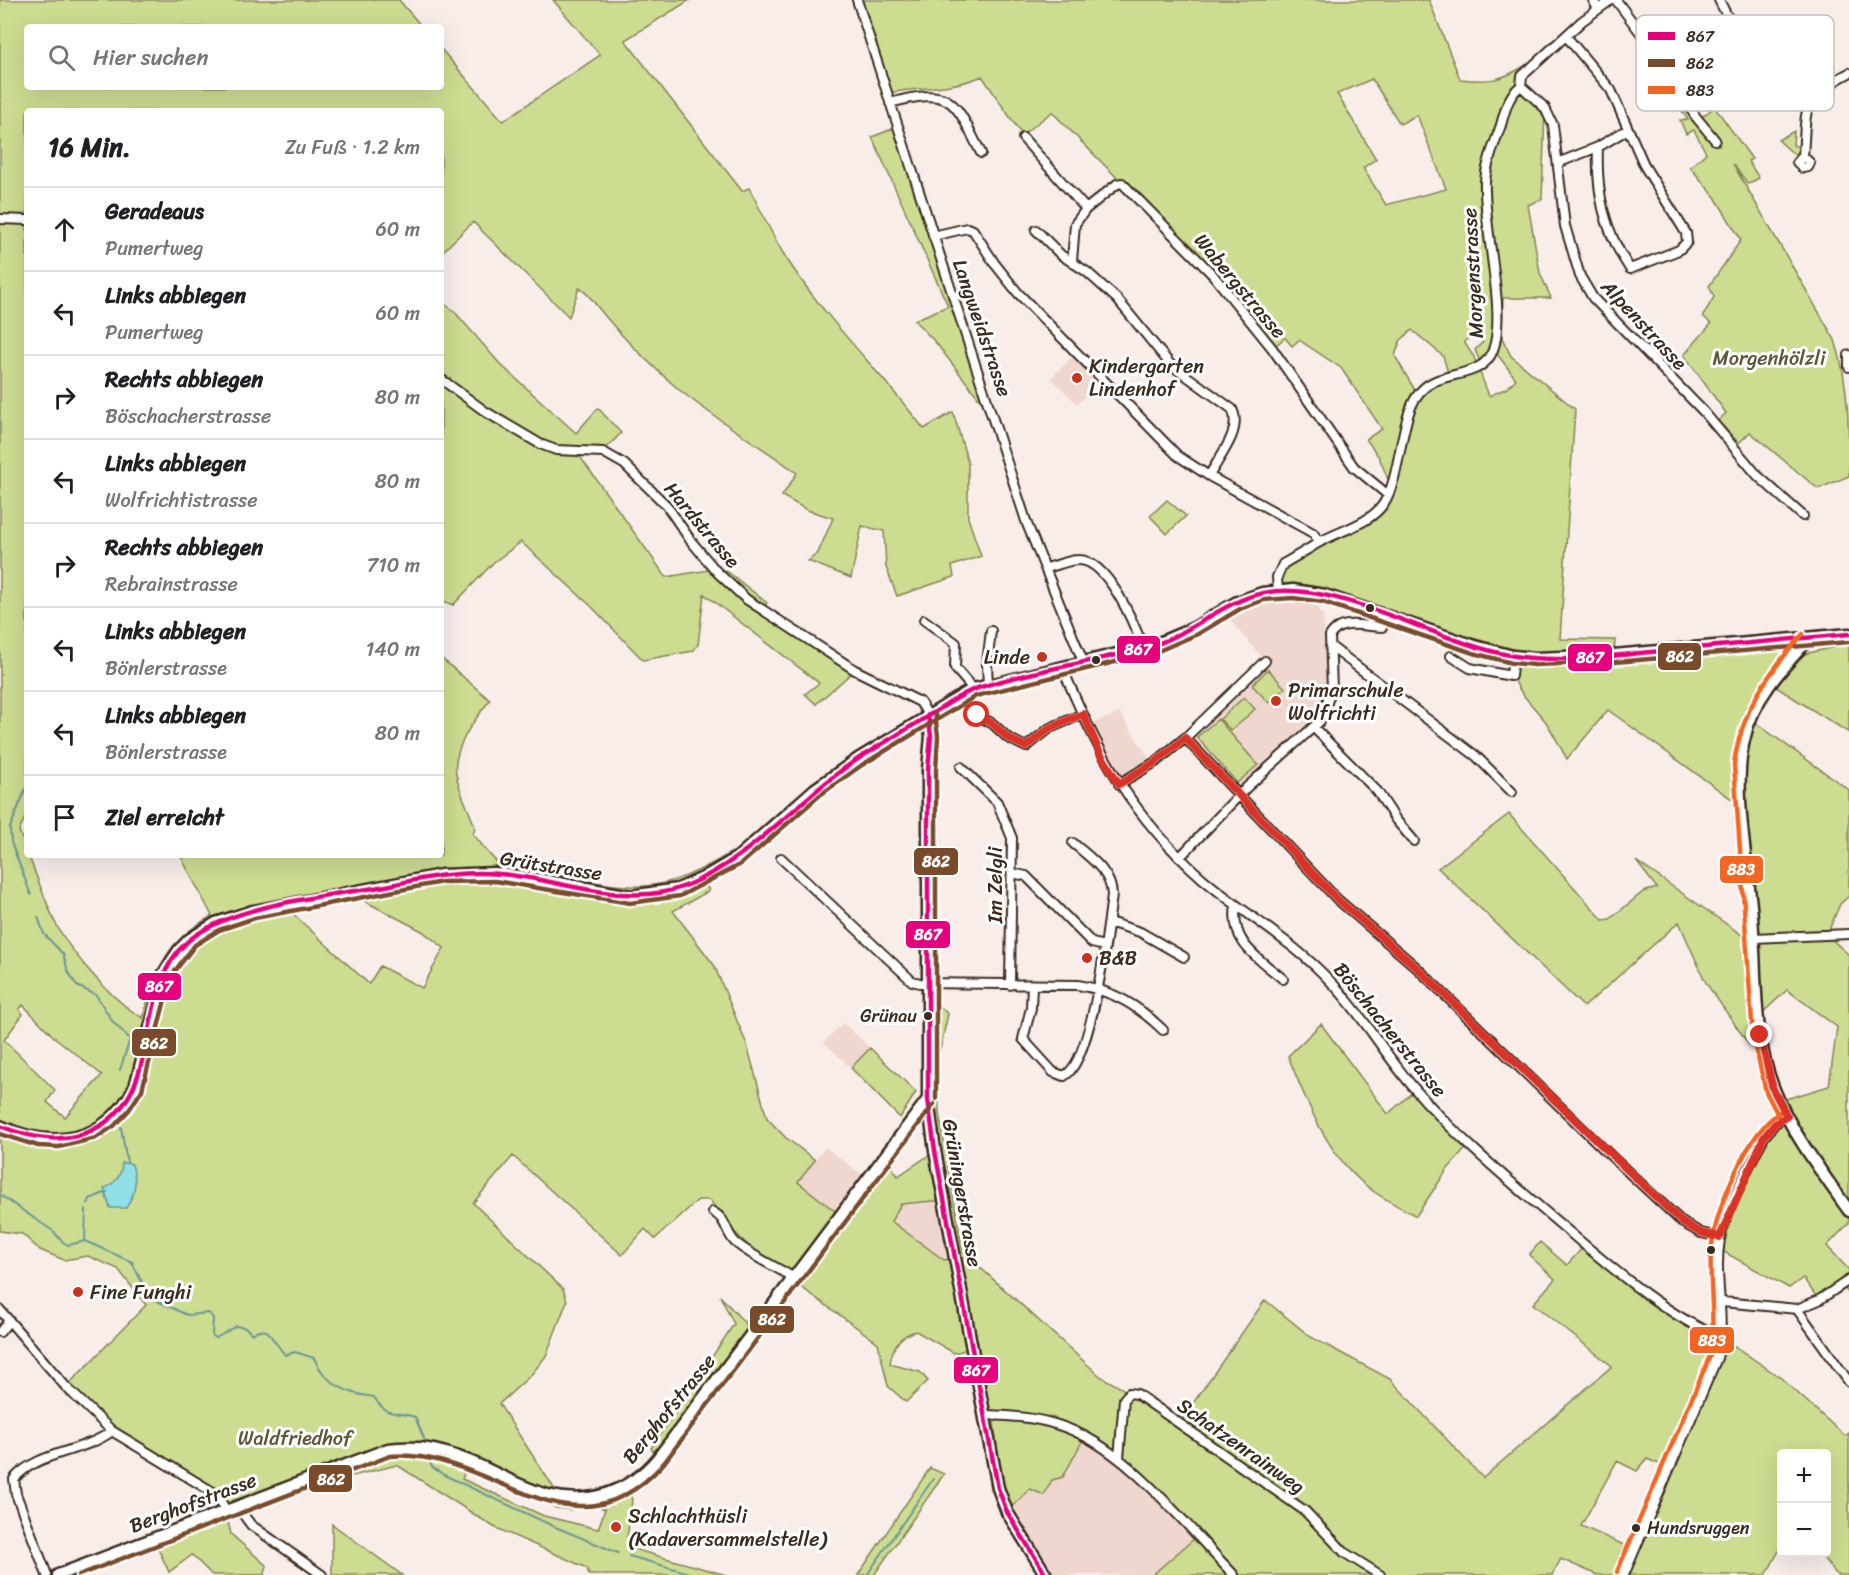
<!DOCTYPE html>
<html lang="de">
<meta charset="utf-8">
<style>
:root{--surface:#fff;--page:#f6f6f6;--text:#202124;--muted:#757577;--line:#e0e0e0}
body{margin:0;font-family:Sriracha,sans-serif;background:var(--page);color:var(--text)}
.controls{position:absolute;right:18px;bottom:18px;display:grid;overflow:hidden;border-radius:6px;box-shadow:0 6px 24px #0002}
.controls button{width:54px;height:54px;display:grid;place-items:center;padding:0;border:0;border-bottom:2px solid var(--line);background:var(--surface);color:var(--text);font:30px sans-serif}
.stop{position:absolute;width:18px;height:18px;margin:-14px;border:4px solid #d93025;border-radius:50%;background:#fff}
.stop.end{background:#d93025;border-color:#fff;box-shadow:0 2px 6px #0008}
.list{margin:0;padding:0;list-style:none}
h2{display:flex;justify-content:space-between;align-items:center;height:78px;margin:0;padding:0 24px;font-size:26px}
h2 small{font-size:20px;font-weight:400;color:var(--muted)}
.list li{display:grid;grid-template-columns:39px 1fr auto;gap:18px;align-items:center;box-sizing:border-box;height:84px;padding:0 24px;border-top:2px solid var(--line)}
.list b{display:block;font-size:22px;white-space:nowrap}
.list p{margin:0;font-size:20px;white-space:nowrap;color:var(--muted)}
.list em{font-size:20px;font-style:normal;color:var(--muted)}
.icon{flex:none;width:33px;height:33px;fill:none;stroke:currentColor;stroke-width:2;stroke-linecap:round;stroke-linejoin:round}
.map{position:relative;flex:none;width:1849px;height:1575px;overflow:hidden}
.search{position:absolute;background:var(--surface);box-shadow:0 6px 24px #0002;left:24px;top:24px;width:420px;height:66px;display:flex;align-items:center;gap:15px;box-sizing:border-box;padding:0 21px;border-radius:6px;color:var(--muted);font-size:22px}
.panel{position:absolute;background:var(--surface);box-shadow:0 6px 24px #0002;left:24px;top:108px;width:420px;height:750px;border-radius:6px}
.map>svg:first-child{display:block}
.built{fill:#efd7cf}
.green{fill:#ccdc90;stroke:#848357;stroke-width:1.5;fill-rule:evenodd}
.water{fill:#8fe0e6;stroke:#6d9796;stroke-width:1.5}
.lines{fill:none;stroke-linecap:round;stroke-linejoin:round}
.stream{stroke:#6d9796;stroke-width:2}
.street-casing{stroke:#3b2a1e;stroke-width:12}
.secondary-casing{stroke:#3b2a1e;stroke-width:15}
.street{stroke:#fff;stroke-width:8}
.secondary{stroke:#fff;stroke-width:10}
.bus-1-casing{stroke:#fff;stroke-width:9}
.bus-2-casing{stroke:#fff;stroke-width:9}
.bus-3-casing{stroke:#fff;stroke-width:9}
.bus-1{stroke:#e5007d;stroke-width:4.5}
.bus-2{stroke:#7a4b2a;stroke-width:4.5}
.bus-3{stroke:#f26522;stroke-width:4.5}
.route{stroke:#d93025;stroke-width:8}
.poi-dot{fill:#c8321e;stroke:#fff;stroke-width:2}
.bus-dot{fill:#3b2a1e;stroke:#fff;stroke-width:2}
.labels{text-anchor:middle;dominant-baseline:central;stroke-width:6;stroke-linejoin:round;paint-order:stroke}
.bus-label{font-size:18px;fill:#3b2a1e;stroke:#fff;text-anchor:end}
.street-label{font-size:20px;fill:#3b2a1e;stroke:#fff}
.park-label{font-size:20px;fill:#5f563a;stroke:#fff}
.poi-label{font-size:20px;fill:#3b2a1e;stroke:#fff;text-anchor:start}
.key{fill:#fff;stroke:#c4bfbc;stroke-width:1.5}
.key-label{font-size:16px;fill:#3b2a1e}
.line-badge{stroke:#fff;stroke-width:2}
.badge-label{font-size:16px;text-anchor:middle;font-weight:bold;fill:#fff}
</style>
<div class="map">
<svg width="1849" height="1575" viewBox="0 0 1849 1575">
<rect width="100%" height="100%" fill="#f8ede9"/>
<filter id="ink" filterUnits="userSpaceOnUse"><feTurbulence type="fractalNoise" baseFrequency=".0167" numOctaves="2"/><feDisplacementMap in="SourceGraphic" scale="12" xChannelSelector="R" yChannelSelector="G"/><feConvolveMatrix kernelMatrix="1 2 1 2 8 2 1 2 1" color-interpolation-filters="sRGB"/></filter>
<g filter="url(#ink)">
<path class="built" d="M1076,353L1103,379L1077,404L1051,378Z
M1293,590V599L1315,604L1323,615L1325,637L1330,646L1333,682L1327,709L1240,795L1185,738L1265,661L1222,611L1237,602Z
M1120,713L1149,758L1121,777L1093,723Z
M843,1023L870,1048L851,1068L824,1042Z
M825,1147L861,1174L860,1181L863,1184L840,1215L798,1181Z
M944,1200L955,1259L944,1260L891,1221L901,1204Z
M1085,1436L1119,1458L1197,1537L1152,1575H1046L1007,1512L1030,1489L1052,1480Z"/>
<path class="green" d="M0,0H399L422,27H27V87H441V49L503,121L600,55L553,0H690L625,40L742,191L749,188C761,210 771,233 783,253C823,317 879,370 924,429L953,412L968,463V518L981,556L952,566L954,577L897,596L886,567L884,531L862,526L851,578L808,561L818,553L833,518L807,510L782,496L797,473C757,443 714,419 676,387C651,365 621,336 601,311C593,302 590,294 579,288L569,317L473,222L441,253V111H27V813L19,831C31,860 41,891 54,920C69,951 112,1001 143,1018C155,970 166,941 212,916L180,855H441V658L490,700C475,719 452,748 456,774C459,792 469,810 475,827L473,834C481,843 491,859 501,865C511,870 539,871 551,874C633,890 658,897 732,852L737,858L703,878L709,891L673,911L714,965L747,1045L767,1118L785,1137L815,1160L798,1182L840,1215L885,1157L898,1176L935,1151L929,999H937L938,1005L948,1014L939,1054V1113L963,1252L1100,1376L1180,1422L1265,1300L1311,1337L1390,1379L1483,1478L1612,1366L1533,1304L1555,1279L1529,1255L1540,1242L1567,1265L1585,1245L1683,1317L1721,1337L1781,1378L1845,1436L1849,1433V1575H1837L1819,1553L1826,1552V1454H1782L1781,1547L1766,1575H1597L1561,1559L1552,1575H1152L1196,1537L1134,1472L1085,1436L1063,1477L1052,1480L1044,1495L1030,1489L1012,1507L1000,1475L994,1422L1007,1416L986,1415L973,1348L954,1353L916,1331C899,1335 892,1347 890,1364L920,1372L928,1381L906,1402L888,1386L878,1343L798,1285L663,1465L631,1496L632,1500L626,1547L726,1575H589L587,1568L494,1527L397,1465L299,1489L227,1518L231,1534L267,1566L264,1575H212L192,1555L169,1572L153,1538L226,1510L222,1500L112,1431L66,1387L146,1305L118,1269L88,1256L64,1260L40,1250L22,1234L0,1231ZM349,893L422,931L444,948L422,988L380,966L369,984L291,912L337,901ZM23,1005L53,1036L102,1075L65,1117L47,1102L55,1090L4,1040L23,1014L19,1010ZM513,1156L622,1255L645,1229L655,1239L698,1200H710L725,1222L758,1256L794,1277L753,1332L720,1296L734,1324L651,1448L658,1459L607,1493L561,1499L499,1404L531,1375L546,1356L567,1301L563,1289L473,1203ZM944,1200L955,1259L944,1260L891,1221L901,1204ZM446,1459L556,1508L571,1510L573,1504L605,1509L598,1529L544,1516L462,1479L464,1474ZM1647,1459L1671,1469L1635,1550L1581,1526L1617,1461L1637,1471Z
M857,0H1429L1460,79C1489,82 1501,81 1526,65L1528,71L1520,81L1545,108L1542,199L1528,205L1540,273L1551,298H1503L1502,338L1511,356L1575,409L1560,639L1615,640L1614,655L1809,639L1784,665L1753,721L1849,790V896L1840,904L1827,935L1849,955V1223L1827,1246L1849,1270V1294L1842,1285L1819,1300L1803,1278L1789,1288L1724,1252L1720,1237L1764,1137L1787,1116L1779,1101L1829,1086L1837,1027L1787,990L1758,1017L1764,1058L1759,1059L1706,983L1679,922L1584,1007L1438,868L1509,814L1603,920L1610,919L1643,892L1657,888L1636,861L1745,937L1753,938L1742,803L1733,800L1608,710L1567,759C1560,747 1554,734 1546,722C1532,703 1511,689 1512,663L1388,624L1392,618L1325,595L1278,591L1279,569L1380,508L1391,487L1379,457L1366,439L1382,429L1341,368L1299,340L1292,346L1285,338L1272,348L1213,275L1052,112L1022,135L982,76C957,88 916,88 887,93ZM1372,79L1400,124L1417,115L1446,189L1386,205L1363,168L1376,159L1337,94ZM1412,330L1443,356L1449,376L1417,394L1395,356L1400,341ZM1475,332L1483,342L1475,350L1482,366L1494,350L1516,379L1507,388L1489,396L1474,357L1464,342Z
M1677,88L1720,146L1700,118L1715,107L1752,159L1748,161L1759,178L1748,184L1733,164L1835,340C1849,382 1849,431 1849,476L1818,489L1750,432L1739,443L1718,421L1726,413L1684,355L1711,324L1703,316L1714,297L1709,286L1741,240L1715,197L1690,167L1706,153L1694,130L1686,134L1680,120H1688L1678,105L1671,106Z
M897,127L995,419L936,343L914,320L948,306L872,137Z
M1794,131L1793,145L1799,147L1795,155L1778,140Z
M441,301L454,311L500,364L576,433L598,408L621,433L603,452L576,451L666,577L715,569L728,572L767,603L762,610L855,670L816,704L805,694L819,683L704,594L698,645L693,651L643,660L591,606L521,542L494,562L453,605L441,600Z
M1167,500L1186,516L1167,534L1150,516Z
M1849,644V733L1773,685L1799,655Z
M1268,669L1285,688L1269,703L1252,685Z
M1244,697L1255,709L1231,731L1220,719Z
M1218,719L1258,765L1237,783L1197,737Z
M1321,1024L1388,1114L1415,1090L1468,1146L1447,1170L1416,1216C1400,1207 1383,1199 1369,1188C1327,1156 1307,1103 1288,1056Z
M870,1048L916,1092L900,1118L851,1068Z
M930,1468L944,1474L874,1575H858Z
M332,1524L402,1575H332Z"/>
<path class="water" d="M122,1163L132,1164C137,1182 136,1192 126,1208H110L104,1189C116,1182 121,1177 122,1163Z"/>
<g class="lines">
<path class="stream" d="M27,786L10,828L11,842L31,895
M38,917L44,934L63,954L68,971L77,986L96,995L113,1022L130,1039L120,1070
M121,1127L127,1163
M0,1195L53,1231L63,1242L68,1245L85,1241L132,1262L149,1297L187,1315L209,1313L213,1318L212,1335L216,1338L236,1326L246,1328L252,1334L258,1330L267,1331L285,1355L295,1352L314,1358C325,1384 347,1394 374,1397C387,1418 395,1411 415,1417L425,1441
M88,1204L90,1199L107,1192
M85,1241L86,1209
M427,1455L432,1467L444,1475L553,1526L618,1553
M629,1556L696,1575
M867,1575L933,1479"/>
<defs>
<path id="street" d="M857,0L1027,524L1084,664
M1593,0L1598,9
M1616,0L1646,40L1696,117L1715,140
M1719,0C1739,43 1770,75 1807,105
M1566,36L1611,90L1645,167L1686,233L1687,242L1679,250L1630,269C1604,230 1596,193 1598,147
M1521,86L1545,108L1553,125L1565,226L1580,276L1593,298L1704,412L1758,476L1803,516
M890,103C953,86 954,100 981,153
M1023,138L1086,209
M1803,156L1810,163L1808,167L1802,168L1797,162L1803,156C1807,104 1800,99 1849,73
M1560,162L1598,147L1628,129
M0,219L27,220
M1036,230L1061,255L1087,272L1117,299L1170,364L1232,409C1243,430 1219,457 1209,476
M933,236L967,228L973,230L995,264L1018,293L1178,456L1209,476L1313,533L1319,542
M1072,261L1075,224L1086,209L1117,184L1122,183L1213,275L1272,348L1354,467L1388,495
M1849,355V367
M441,379L486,412L540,444L556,450L603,452L624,464L667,506L691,541L717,572L746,599L855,670L920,702L928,715
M1046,568C1056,566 1068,560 1078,560C1108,559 1135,626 1143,648
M1278,591L1277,577L1283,564C1295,557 1307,550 1318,543C1338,531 1371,524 1384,503C1403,473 1399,408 1424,388C1444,370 1483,379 1493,350C1507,312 1483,228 1485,182C1486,163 1495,143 1501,125C1505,111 1508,95 1521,86L1522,76L1582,21L1611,0
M924,620L956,643L955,668L973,689
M1330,646L1476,756L1512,792
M1451,656L1470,668L1511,676L1513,656
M1063,669C1097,752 1133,818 1202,878C1245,915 1292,940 1332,983C1363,1015 1385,1055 1414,1088C1456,1137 1505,1177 1554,1219C1599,1257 1667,1318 1721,1337
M988,685L987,664L991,631
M977,715L993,724L1008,738L1026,747L1050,728L1083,714
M1314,728L1377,791L1396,820L1414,841
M1185,738L1337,899L1416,967L1613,1158L1683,1223L1701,1233L1720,1237
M961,767L997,802L1012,838L1010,985
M1119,784L1157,761L1185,738L1265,661
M1180,857L1246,788L1320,721L1332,689L1330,636C1340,618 1364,627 1382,627L1392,617
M781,858L912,981L920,983L1078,985C1114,991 1137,1005 1163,1030
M1012,873L1026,876L1092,943L1104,946
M1236,905C1230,943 1257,957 1283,979
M1109,922L1140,932L1184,957
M1754,938L1849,934
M1032,985L1031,1008L1023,1039L1053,1072L1064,1076C1092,1063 1108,927 1112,895C1111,871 1090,858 1073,843
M713,1212C727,1219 725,1232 735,1242C751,1256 775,1266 794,1278
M1722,1302L1797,1309L1849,1382
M1797,1309L1819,1300L1849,1280
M0,1310L66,1387L112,1431L216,1494L226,1510
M0,1332L8,1322
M986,1415C1010,1416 1034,1417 1058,1425C1125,1445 1186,1526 1234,1575
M1119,1458L1124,1399L1129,1393L1137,1394L1305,1511L1345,1553L1380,1575
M237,1506L251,1525L322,1575
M47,1575L16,1494L14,1479C38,1451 83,1453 112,1431
M1624,1575L1717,1358C1727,1318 1713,1279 1720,1239C1725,1211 1750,1163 1764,1137L1775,1123L1787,1116"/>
<path id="secondary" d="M1809,639C1782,668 1752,700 1744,740C1732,791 1748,864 1752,917C1757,974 1752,1033 1773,1087C1789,1129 1823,1174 1849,1211
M928,715L931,736L928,770V1099L935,1151L998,1488L1007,1512L1046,1575
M0,1126C55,1151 105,1143 135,1087L164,973L179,950L190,939L216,923L253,911L441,875L495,873L525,877L631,896L678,889L703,878L737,858L815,789L858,759L973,689L1154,645L1194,628L1237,602L1262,593L1293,590L1325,595L1475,646L1513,656L1536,658L1614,655L1849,634
M58,1575L388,1449C406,1447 424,1447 442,1452C499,1466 543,1514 606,1494C627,1487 644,1475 658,1458L928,1099"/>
</defs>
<use href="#street" class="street-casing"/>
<use href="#secondary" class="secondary-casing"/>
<use href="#street" class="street"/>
<use href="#secondary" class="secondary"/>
<defs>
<path id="bus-1" d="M928,715L931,736L928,770V1099L935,1151L998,1488L1007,1512L1046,1575
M0,1126C33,1139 68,1146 100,1126C165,1086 133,990 187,942C230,904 329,896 386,886C423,878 461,870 500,874C560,879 626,909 685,886C753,859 800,796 861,757C885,742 909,728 933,713C947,705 962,693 978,688C1034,669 1094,663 1151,646C1191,634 1223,601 1264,593C1336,578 1440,645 1515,656C1559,663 1608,656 1651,652C1717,646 1783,640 1849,634"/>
<path id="bus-2" d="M935,714L938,736L936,770V1099
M0,1134L38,1146L59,1147L96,1138L114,1126L129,1110L142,1090L171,976L195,945L219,930L255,918L442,882L495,881L630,903L680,896L741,864L820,795L862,765L976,696L1156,652L1198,634L1240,609L1264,600L1293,598L1323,602L1473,653L1512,663L1535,665L1615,662L1849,642
M79,1575L390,1456C491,1447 572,1568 664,1463L934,1104"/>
<path id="bus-3" d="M1780,1119L1766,1092L1753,1036L1734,764C1741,711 1768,673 1803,634
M1617,1572L1710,1356C1716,1322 1709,1289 1711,1254C1713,1213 1747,1131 1783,1110"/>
</defs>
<use href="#bus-1" class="bus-1-casing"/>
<use href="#bus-2" class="bus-2-casing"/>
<use href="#bus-3" class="bus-3-casing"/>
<use href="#bus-1" class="bus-1"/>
<use href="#bus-2" class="bus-2"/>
<use href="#bus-3" class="bus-3"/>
</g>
</g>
<g class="lines" filter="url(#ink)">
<path class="route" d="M977,715L993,724L1008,738L1026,747L1050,728L1083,714L1100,753L1119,784L1157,761L1185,738L1337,899L1416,967L1683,1223L1701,1233L1720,1237L1764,1137L1775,1124L1787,1116L1773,1089L1760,1035"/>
</g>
<g class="poi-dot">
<circle cx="1077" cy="378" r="6"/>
<circle cx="1042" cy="657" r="6"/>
<circle cx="1276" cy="701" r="6"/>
<circle cx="1087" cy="958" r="6"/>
<circle cx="78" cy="1292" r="6"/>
<circle cx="616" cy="1527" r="6"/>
</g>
<g class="bus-dot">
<circle cx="1370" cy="608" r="5"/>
<circle cx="1096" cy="660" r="5"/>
<circle cx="928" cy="1016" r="5"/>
<circle cx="1711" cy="1250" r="5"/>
<circle cx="1636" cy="1528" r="5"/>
</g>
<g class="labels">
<g class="bus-label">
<text x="917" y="1016">Grünau</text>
<text x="1647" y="1528" text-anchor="start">Hundsruggen</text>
</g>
<g class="street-label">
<text transform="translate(1473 273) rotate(-93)">Morgenstrasse</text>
<text transform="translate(1240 286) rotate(50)">Wabergstrasse</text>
<text transform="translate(1644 325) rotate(47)">Alpenstrasse</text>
<text transform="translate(982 328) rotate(71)">Langweidstrasse</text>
<text transform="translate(702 525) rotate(50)">Hardstrasse</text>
<text transform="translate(551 866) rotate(9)">Grütstrasse</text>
<text transform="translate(995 885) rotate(-90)">Im Zelgli</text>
<text transform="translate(1390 1030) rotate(51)">Böschacherstrasse</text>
<text transform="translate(962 1193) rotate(80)">Grüningerstrasse</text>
<text transform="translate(669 1409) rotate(-51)">Berghofstrasse</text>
<text transform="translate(1241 1446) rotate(35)">Schatzenrainweg</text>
<text transform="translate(193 1503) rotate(-21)">Berghofstrasse</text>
</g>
<g class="park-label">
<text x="1769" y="358">Morgenhölzli</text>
<text x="295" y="1438">Waldfriedhof</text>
</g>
<g class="poi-label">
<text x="1089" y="366">Kindergarten<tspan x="1089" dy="23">Lindenhof</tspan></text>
<text x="1030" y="657" text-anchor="end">Linde</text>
<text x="1288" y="690">Primarschule<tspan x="1288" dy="23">Wolfrichti</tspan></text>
<text x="1099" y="958">B&amp;B</text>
<text x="90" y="1292">Fine Funghi</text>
<text x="628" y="1516">Schlachthüsli<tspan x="628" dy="23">(Kadaversammelstelle)</tspan></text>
</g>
</g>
<rect x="1636" y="15" width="198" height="96" rx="9" class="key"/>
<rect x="1648" y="32" width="27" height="8" fill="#e5007d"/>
<rect x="1648" y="59" width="27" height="8" fill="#7a4b2a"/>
<rect x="1648" y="86" width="27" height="8" fill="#f26522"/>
<g class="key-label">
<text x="1686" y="42">867</text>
<text x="1686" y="69">862</text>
<text x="1686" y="96">883</text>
</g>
<g class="line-badge">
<rect x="1116" y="635" width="45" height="29" rx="6" fill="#e5007d"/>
<rect x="1657" y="642" width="45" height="29" rx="6" fill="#7a4b2a"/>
<rect x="1567" y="643" width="46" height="29" rx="6" fill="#e5007d"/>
<rect x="913" y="847" width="46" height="29" rx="6" fill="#7a4b2a"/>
<rect x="1719" y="855" width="45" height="29" rx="6" fill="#f26522"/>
<rect x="905" y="920" width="46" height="29" rx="6" fill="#e5007d"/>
<rect x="137" y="972" width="45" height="29" rx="6" fill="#e5007d"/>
<rect x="131" y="1028" width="46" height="29" rx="6" fill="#7a4b2a"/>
<rect x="749" y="1305" width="46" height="29" rx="6" fill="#7a4b2a"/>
<rect x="1689" y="1326" width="46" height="28" rx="6" fill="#f26522"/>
<rect x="953" y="1356" width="46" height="28" rx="6" fill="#e5007d"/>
<rect x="308" y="1464" width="45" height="29" rx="6" fill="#7a4b2a"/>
</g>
<g class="badge-label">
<text x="1138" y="655">867</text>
<text x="1680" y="662">862</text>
<text x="1590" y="663">867</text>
<text x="936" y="867">862</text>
<text x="1741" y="875">883</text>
<text x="928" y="940">867</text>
<text x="159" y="992">867</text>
<text x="154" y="1049">862</text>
<text x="772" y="1325">862</text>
<text x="1712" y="1346">883</text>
<text x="976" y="1376">867</text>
<text x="331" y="1485">862</text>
</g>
</svg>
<div class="controls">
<button>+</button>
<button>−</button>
</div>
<div class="stop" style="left:977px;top:715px"></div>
<div class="stop end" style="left:1760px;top:1035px"></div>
<div class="search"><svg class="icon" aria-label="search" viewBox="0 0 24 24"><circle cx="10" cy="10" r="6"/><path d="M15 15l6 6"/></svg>Hier suchen</div>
<section class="panel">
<h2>16 Min.<small>Zu Fuß · 1.2 km</small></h2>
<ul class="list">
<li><svg class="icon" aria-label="ahead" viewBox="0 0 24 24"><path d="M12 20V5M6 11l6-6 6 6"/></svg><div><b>Geradeaus</b><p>Pumertweg</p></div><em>60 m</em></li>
<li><svg class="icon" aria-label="left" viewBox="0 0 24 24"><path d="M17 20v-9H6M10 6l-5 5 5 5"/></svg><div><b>Links abbiegen</b><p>Pumertweg</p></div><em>60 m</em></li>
<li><svg class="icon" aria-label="right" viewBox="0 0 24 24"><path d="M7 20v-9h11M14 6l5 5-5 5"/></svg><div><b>Rechts abbiegen</b><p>Böschacherstrasse</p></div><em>80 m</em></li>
<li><svg class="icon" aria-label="left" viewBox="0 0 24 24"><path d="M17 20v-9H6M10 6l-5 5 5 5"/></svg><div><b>Links abbiegen</b><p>Wolfrichtistrasse</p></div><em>80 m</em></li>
<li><svg class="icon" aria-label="right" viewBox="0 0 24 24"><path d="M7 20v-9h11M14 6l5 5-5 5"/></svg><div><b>Rechts abbiegen</b><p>Rebrainstrasse</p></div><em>710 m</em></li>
<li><svg class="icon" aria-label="left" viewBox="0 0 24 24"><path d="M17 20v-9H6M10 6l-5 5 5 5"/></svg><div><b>Links abbiegen</b><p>Bönlerstrasse</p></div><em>140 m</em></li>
<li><svg class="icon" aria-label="left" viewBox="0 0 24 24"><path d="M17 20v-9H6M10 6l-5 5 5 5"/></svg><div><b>Links abbiegen</b><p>Bönlerstrasse</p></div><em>80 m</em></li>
<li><svg class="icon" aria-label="arrive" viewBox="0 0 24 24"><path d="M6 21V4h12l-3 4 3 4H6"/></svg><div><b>Ziel erreicht</b></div></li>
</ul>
</section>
</div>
